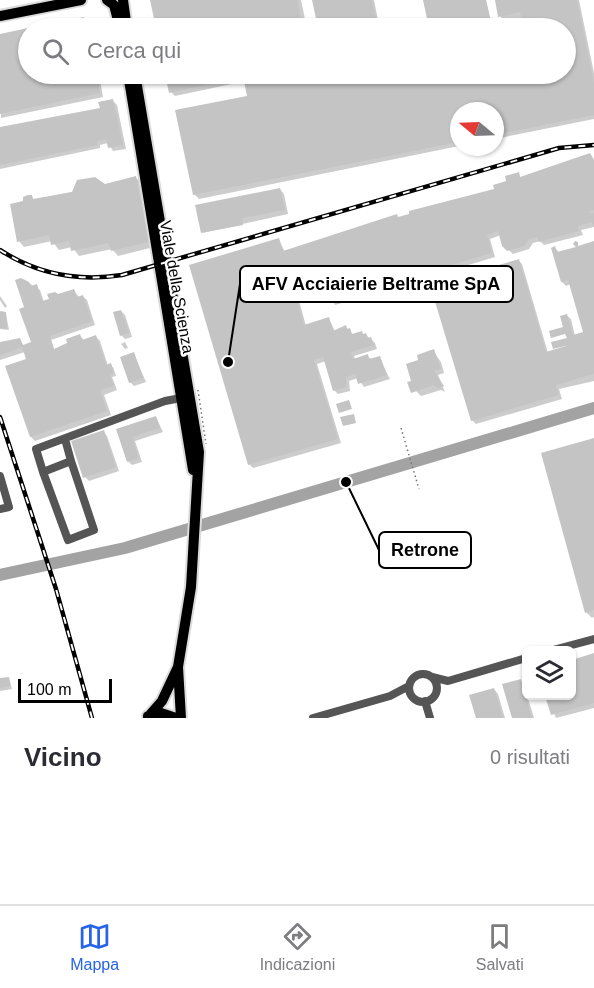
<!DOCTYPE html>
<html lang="it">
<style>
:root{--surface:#fff;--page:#f2f2f3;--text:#2b2b33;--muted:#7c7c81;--line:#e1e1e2;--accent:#2563eb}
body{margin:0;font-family:Helvetica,sans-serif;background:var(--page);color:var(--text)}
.controls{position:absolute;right:18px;bottom:18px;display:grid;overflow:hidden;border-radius:9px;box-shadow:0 2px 4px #0004}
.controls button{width:54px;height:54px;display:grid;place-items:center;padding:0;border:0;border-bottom:2px solid var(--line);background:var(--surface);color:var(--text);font:30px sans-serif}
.compass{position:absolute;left:450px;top:102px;width:54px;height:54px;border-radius:50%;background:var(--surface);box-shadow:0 2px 4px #0004;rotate:289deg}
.scale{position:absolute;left:18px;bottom:15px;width:94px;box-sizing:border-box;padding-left:6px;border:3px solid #000;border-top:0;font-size:16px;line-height:21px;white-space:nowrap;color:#000;-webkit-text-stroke:4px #fff;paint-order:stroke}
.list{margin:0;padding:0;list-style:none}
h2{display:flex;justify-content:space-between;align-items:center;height:78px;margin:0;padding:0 24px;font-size:26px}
h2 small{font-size:20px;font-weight:400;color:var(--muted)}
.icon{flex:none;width:33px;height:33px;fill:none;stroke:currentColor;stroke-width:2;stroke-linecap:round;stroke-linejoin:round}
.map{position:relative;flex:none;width:594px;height:718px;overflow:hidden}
.search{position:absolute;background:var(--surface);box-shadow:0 2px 4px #0004;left:18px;right:18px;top:18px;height:66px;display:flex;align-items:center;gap:15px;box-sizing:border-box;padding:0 21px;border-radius:33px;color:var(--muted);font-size:22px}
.sheet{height:186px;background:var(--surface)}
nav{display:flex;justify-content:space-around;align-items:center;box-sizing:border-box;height:84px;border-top:2px solid var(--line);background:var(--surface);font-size:16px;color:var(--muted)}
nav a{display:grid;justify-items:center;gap:3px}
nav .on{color:var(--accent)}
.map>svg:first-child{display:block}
.shadow{fill:#0003}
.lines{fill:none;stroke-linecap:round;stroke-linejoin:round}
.river{stroke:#a3a3a3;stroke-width:12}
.building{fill:#c4c4c4}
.major-casing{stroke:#dbdbdb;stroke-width:14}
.path{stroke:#777;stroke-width:1.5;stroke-dasharray:1.5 3;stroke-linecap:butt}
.minor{stroke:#555;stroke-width:8}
.major{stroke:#000;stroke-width:10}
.rail-casing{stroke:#000;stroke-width:4.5}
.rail{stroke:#fff;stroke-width:2;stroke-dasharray:7;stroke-linecap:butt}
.labels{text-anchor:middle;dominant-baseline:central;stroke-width:5;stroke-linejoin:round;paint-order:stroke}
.street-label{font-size:16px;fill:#000;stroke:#fff}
.leader{fill:none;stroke:#000;stroke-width:2}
.callout-dot{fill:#000;stroke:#fff;stroke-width:2}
.callout{fill:#fff;stroke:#000;stroke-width:2}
.callout-label{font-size:18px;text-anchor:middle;font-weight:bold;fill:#000}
</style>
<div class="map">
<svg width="594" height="718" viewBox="0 0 594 718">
<rect width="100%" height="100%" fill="#fff"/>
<path class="shadow" d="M151,0H301L305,19L300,20L301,28H157Z
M314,0H374L379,25H384L385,28H320Z
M424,0H486L492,27L430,28Z
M496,0H579L594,73V119L495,139V111H459V146L199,199L194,194L249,98L246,81L175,96L171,92L167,74H302L305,85L317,83L316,74H318L320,82L362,74H566V28H525L523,18L505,22L500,16Z
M84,18L89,28H35Z
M418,22V28H412L409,23Z
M28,30V74H99L103,97L1,118L0,36Z
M113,101L117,105L126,149L113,151L108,143L100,145V148L0,169V128L101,109Z
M594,162V227L581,230L583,235L544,245L540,241L533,243L529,249L513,254L504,246L501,235L490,239L495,257L335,305L326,285L297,293L306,326L329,319L335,331L346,327L353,335H366L375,343L377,349L354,356L355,359L367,356L372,360L379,358L390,379L364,387L358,378L349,381L350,391L338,394L334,390L326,361L317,364L341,443L253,468L249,464L279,240L285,252L497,190L519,174L520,178Z
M136,178L142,183L154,247L118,256L112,249L79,256L72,247L59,250L52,241L24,247L19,241L24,202L31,197L35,200Z
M280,189L284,194L288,214L202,233Z
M594,243V381L559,389L562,399L476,424L472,420L518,260L522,264L548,353L576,343L567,332L552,337L563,329L566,315L571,319L575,336L585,333L571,284L566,286L562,282L555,248L560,253Z
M29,283L40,290L44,302L50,299L49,295L57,293L59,296L74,291L79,297L82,296L87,300L95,325L51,340L54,350L69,344L80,336L84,340L96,337L100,341L108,366L113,367L116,376L112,377L117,390L104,395L111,415L35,441L31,437L7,367L28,359L25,352L0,360V343L19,340L24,346L34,343L26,308Z
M0,296L7,306L5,308L0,300Z
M121,311L125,315L132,337L125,339L121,335Z
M0,313L6,314L9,330L0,329Z
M125,342L128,348L125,349L121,344Z
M433,351L441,362L444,373L438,375L445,392L441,390L421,396L416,391L412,392L418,362Z
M134,354L146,382L134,386L130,382Z
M156,417L163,432L135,441L142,462L132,465L128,461L118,430Z
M103,432L107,436L119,471L89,481L85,477Z
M594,440V617L592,618L586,612Z
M594,655V708L556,718L547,696H572V662Z
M9,678L12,689L0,691V679Z
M520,681L524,685L534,718H514Z
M494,689L498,694L505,718H477Z"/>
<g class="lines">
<path class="river" d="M0,575L125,548L594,408"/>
</g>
<path class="building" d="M150,0H298L302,28H156Z
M312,0H372L377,24L384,22L385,28H318Z
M423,0H486L492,27L429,28Z
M495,0H577L594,84V115L495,135V111H459V142L193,195L175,110L247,96L243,76L169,93L165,74H300L302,84L315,82L314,74H318L320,81L354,74H566V28H524L520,12L498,17Z
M84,17L87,28H33L32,27Z
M28,28V74H96L100,93L0,114V34Z
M113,99L123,145L108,148L106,139L97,141V145L0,165V127L100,108L98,102Z
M590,153L594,160V210L589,211L590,214L594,213V226L592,222L578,226L579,231L539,242L537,237L529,239L524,246L507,251L502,246L498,231L487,235L492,253L329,301L323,281L294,289L304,325L329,317L333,331L346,325L347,329L350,328L352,334L362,331L363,334L366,333L368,338L371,337L374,345L351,352L353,359L368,354L369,359L380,356L387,375L358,384L355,374L346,377V387L333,391L323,357L314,360L338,439L248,465L189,265L279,238L283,251L397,214L398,217L409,214V211L494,189L493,185L506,181L505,176L519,172L520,177Z
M136,176L149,242L111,251L108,243L71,251L69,241L51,245L49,235L17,242L10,204L23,201V197L28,195H32L33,199L72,192L77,180L95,177L105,184Z
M280,188L285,210L242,218L243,225L201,233L195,205Z
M575,241L578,242V246L594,241V374L556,385L559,395L471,421L430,285L519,259L546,352L569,345L553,349L551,342L567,338L565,334L551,338L549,331L563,327L560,316L567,314L573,335L583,332L568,280L561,282L551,248L555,246L557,252L576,247L573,244Z
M21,278L29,282L31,286L37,284L42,301L49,299L47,294L55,292L58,294L74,289L77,297L83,295L92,321L50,336L54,349L67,343L66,339L80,334L82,340L96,335L106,365L111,363L114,373L110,375L114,386L100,390L107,411L30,437L5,366L26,359L22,347L0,355V342L20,338L23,345L31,342L19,309L24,307L15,280Z
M121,310L129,333L120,336L113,312Z
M0,311L6,312L7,329L0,328Z
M434,349L441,369L434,371L444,386L438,388L434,385L411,393L407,382L411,381L406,364L418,360L417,355Z
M134,352L143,378L129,383L120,357Z
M349,400L352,409L339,413L336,404Z
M354,414L356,423L343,426L340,417Z
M156,416L160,428L132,437L139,458L127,462L116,429Z
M104,430L116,467L83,478L71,441Z
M594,438V610L585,613L541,453Z
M594,653V703L551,715L545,696H572V660Z
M9,677L10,686L0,688V678Z
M521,679L532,718H512L502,684Z
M494,688L503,718H476L469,695Z"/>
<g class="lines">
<defs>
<path id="major" d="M107,0L114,5L120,28
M123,0L126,22
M0,16L81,0
M135,74L199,452L191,587L178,667L162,701L148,717
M129,80L193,470
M178,667L181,718
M148,716L161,713L176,718"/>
</defs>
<use href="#major" class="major-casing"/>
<path class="path" d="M198,390L206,444
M401,428L419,489"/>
<path class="minor" d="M65,439L71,461L43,472L36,449L165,401L181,398
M43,472L68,540L94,530L71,461
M0,476L9,507L0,509
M553,650L594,639
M409 688a14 14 0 1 1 28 0a14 14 0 1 1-28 0Z
M432,677L448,681L526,658
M425,701L430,718
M313,718L390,696L409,686"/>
<use href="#major" class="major"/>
<defs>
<path id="rail" d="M0,250C37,274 78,282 122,275L559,148L594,145
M0,417L56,589L92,718"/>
</defs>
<use href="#rail" class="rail-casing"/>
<use href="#rail" class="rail"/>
</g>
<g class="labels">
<g class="street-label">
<text transform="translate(177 287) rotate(80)">Viale della Scienza</text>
</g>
</g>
<path class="leader" d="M228 362L240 284M346 482L379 550"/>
<g class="callout-dot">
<circle cx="228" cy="362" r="6"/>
<circle cx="346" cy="482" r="6"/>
</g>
<g class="callout">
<rect x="240" y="266" width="273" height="36" rx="6"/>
<rect x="379" y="532" width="92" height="36" rx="6"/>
</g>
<g class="callout-label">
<text x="376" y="290">AFV Acciaierie Beltrame SpA</text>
<text x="425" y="556">Retrone</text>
</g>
</svg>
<div class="controls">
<button><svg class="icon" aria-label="layers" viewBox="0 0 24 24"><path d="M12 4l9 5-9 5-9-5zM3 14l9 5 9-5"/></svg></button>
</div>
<svg class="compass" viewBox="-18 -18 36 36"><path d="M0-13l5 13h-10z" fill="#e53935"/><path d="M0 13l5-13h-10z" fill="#7c7c81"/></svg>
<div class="scale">100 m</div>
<div class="search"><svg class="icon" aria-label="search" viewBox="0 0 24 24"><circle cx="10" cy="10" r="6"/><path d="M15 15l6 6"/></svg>Cerca qui</div>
</div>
<section class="sheet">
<h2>Vicino<small>0 risultati</small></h2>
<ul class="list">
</ul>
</section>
<nav>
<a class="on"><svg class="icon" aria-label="map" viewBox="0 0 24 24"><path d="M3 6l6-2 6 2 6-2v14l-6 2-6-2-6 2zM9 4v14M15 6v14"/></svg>Mappa</a>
<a><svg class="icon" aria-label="directions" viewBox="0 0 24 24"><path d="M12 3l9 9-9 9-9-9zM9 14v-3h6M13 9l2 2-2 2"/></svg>Indicazioni</a>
<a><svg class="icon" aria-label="saved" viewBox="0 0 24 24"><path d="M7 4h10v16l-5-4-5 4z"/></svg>Salvati</a>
</nav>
